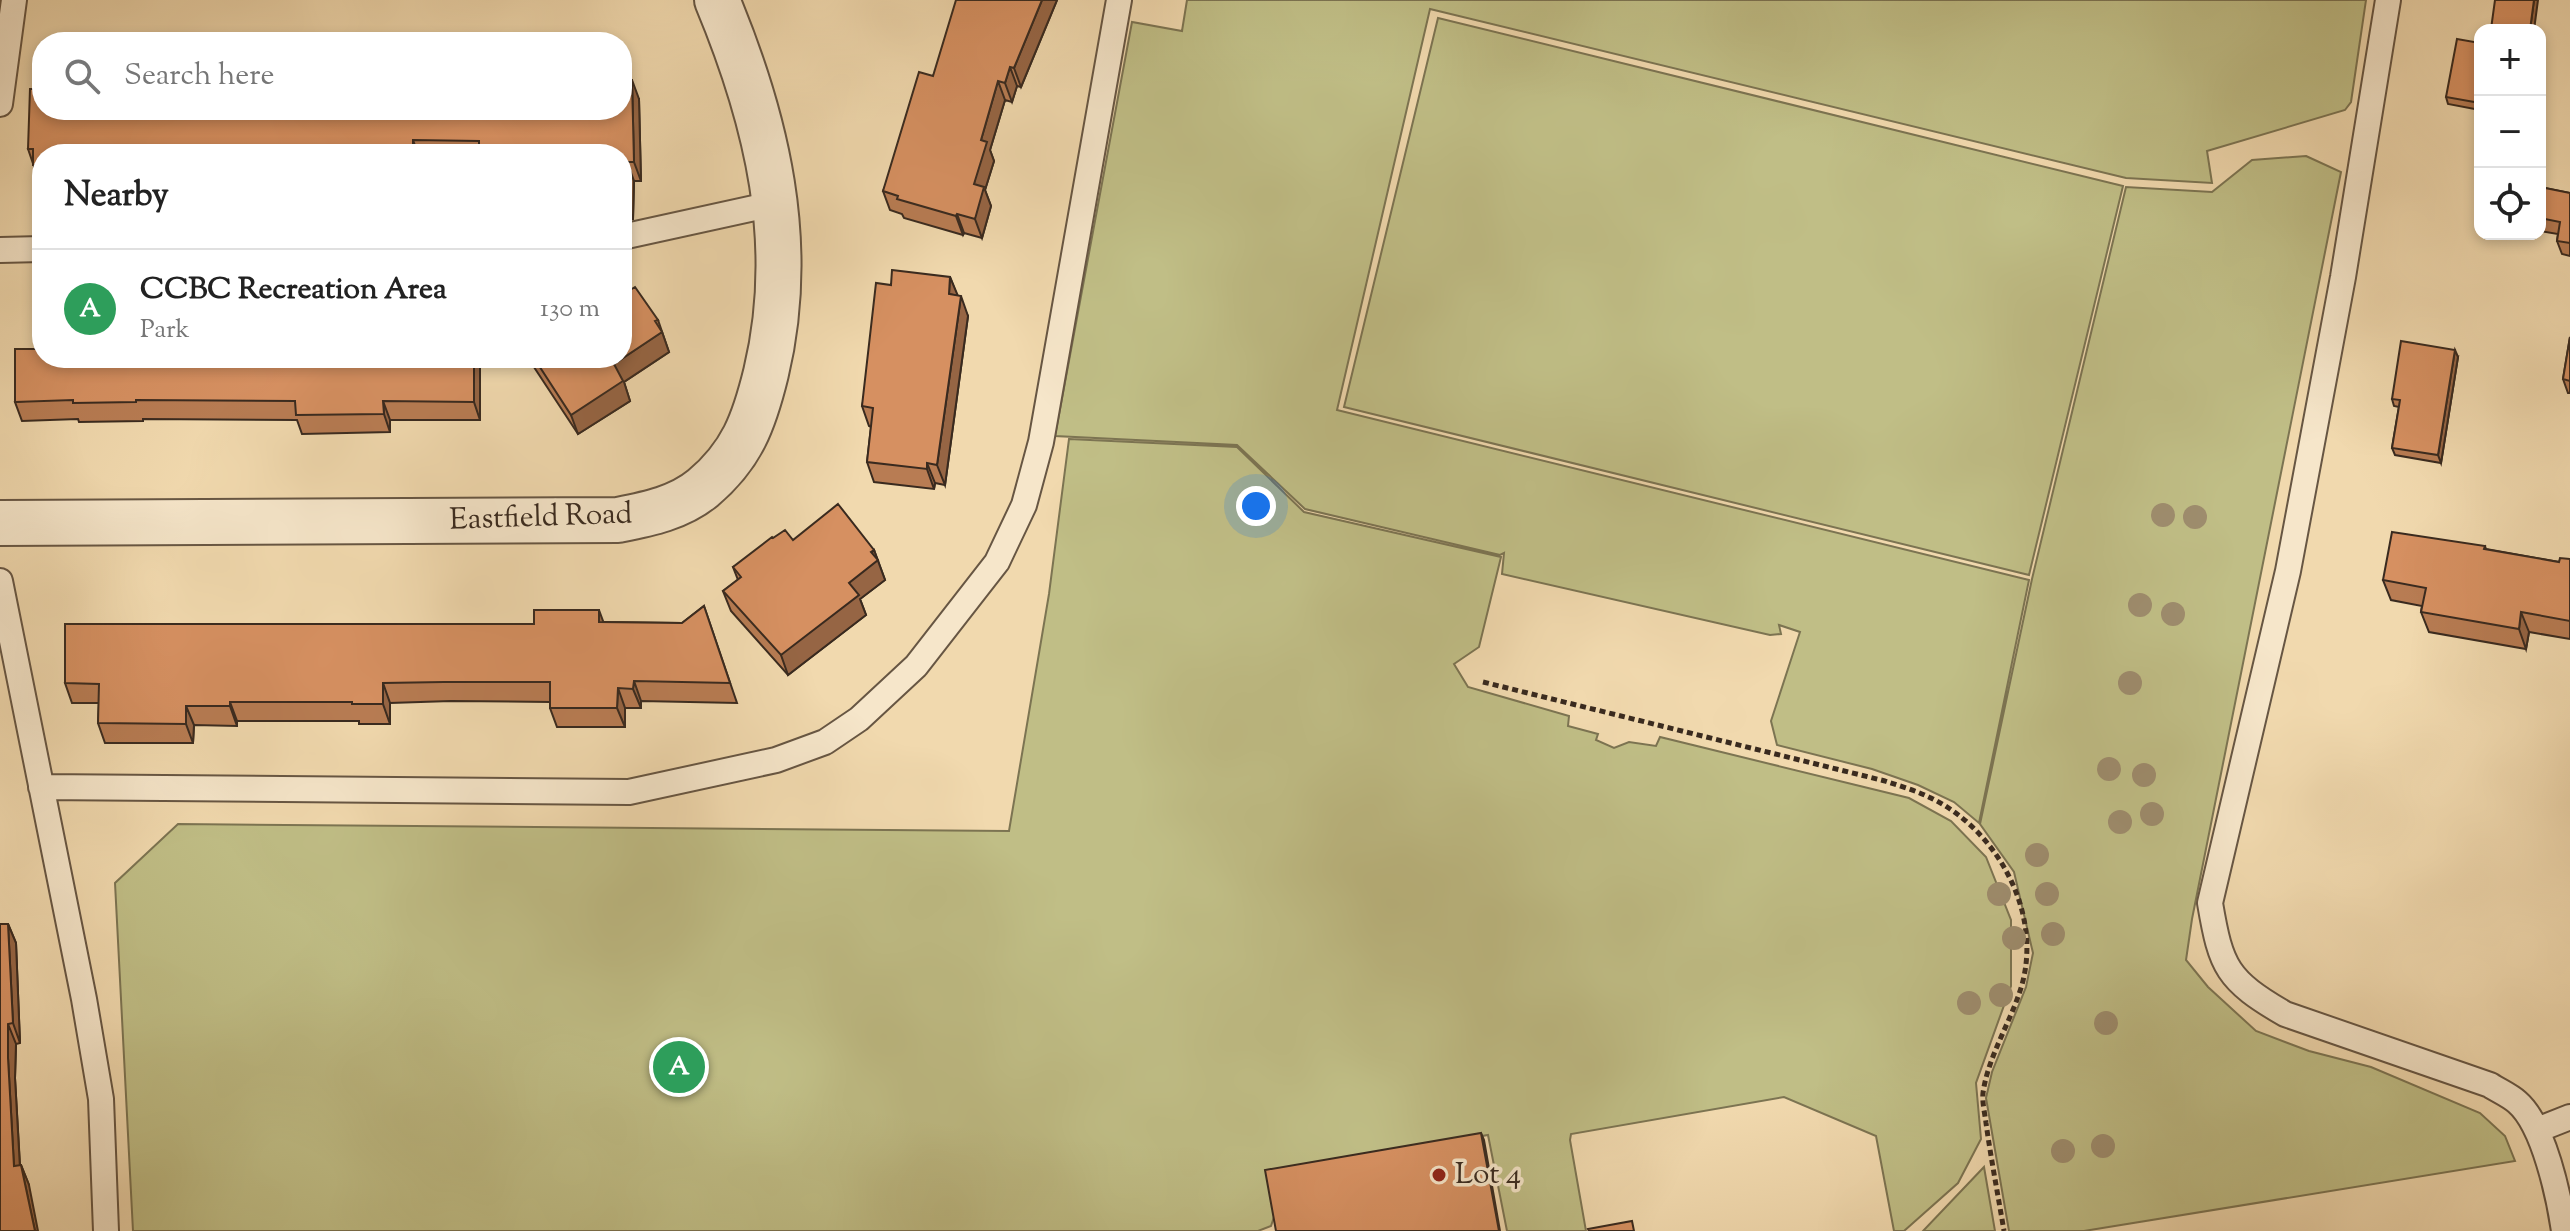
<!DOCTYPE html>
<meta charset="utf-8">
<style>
:root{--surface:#fff;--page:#f2f2f2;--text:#222;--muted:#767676;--line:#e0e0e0;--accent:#8f2418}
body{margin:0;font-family:"Sorts Mill Goudy",serif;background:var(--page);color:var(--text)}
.controls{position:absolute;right:24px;top:24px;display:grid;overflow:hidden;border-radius:16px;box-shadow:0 4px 12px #0003}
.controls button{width:72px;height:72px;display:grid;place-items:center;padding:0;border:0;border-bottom:2px solid var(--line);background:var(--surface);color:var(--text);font:40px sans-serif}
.you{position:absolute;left:1256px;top:506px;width:28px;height:28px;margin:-20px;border:6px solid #fff;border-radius:50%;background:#1a73e8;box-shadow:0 0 0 12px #1a73e833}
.badge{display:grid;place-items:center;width:52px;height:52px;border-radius:50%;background:var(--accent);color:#fff;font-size:26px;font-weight:700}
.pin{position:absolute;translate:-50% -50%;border:4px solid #fff;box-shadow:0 2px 8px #0006}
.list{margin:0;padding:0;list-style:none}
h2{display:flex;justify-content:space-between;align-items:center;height:104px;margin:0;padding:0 32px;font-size:34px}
h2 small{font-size:26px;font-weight:400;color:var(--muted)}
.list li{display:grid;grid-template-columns:52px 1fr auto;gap:24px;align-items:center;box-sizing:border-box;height:120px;padding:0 32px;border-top:2px solid var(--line)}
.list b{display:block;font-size:30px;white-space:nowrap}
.list p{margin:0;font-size:26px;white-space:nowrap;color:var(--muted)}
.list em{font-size:26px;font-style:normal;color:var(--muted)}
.icon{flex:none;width:44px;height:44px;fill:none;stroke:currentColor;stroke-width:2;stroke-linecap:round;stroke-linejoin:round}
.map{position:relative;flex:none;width:2570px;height:1231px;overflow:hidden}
.search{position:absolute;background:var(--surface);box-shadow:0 4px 12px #0003;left:32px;top:32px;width:600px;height:88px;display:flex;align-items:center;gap:20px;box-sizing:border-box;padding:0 28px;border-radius:32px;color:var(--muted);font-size:30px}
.panel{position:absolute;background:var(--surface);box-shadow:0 4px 12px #0003;left:32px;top:144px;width:600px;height:224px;border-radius:32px}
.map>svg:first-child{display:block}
.green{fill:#c0be86;stroke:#7c7452;stroke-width:2}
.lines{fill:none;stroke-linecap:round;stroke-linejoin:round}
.lane-casing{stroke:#675643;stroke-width:28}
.street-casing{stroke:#675643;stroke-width:48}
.path{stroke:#392a1f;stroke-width:5;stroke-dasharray:6 4;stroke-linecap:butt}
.lane{stroke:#f6e6ca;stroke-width:24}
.street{stroke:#f6e6ca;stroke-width:44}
.tree{fill:#9e8d6e}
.wall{fill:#b87c53;stroke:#392a1f;stroke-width:2}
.shaded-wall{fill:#966544;stroke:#392a1f;stroke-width:2}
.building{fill:#d69061;stroke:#392a1f;stroke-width:2}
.poi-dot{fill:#8f2418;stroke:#f6e6ca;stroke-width:3}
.labels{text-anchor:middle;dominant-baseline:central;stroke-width:7;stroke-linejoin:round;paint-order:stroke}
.street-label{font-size:30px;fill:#392a1f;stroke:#f6e6ca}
.poi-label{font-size:30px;fill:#392a1f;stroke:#f6e6ca;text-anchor:start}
</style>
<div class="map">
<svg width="2570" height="1231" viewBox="0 0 2570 1231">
<rect width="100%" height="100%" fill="#f1d9ae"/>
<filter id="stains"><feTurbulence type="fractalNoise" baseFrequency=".0025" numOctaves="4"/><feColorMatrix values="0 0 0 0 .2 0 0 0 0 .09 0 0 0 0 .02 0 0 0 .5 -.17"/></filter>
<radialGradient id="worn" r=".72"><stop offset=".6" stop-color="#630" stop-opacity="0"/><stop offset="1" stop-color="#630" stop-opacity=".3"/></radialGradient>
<path class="green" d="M1187,0H2366L2351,102L2345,110L2207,151L2212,183L2126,178L1430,9L1337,410L2029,580L1979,823L1954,802L1918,785L1872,769L1777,745L1771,721L1800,632L1779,625L1781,634L1770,635L1502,574L1504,553L1500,555L1305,509L1237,445L1055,436L1132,22L1182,31Z
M1438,18L2123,186L2029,575L1344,407Z
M2306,156L2341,172L2192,919L2186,960L2208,987L2256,1031L2309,1051L2371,1067L2480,1113L2505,1136L2515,1161L2084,1231H2009L1986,1098L1992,1072L2026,987L2033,953L2014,872L1980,824L2032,579L2126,187L2212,192L2252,160Z
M1069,439L1237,447L1304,512L1501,557L1479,647L1454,664L1468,687L1569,716L1568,726L1598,734L1596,740L1614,748L1629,742L1656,746L1660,737L1909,798L1951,821L1986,857L2011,920V986L1976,1083L1981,1139L1958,1183L1904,1231H1894L1876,1136L1784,1097L1571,1134L1570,1140L1586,1231H1507L1488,1135L1268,1173L1275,1214L1271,1226L1258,1231H133L115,883L178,824L1009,831L1049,594Z
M1984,1167L1995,1231H1923Z"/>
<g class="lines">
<defs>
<path id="lane" d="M2388,0L2343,277L2288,571L2210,903C2221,968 2227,980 2285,1014L2490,1085C2499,1091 2509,1095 2517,1102C2544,1125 2559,1197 2564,1231
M0,104L14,0
M622,237L777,203
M0,250L42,249
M0,581L84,999L101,1099L106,1231
M41,787L629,792L776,760L825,742L859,719L916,666L997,562L1024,505L1041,442L1119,0
M2537,1130L2570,1117"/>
<path id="street" d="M0,523L618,520C648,514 679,508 703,488C742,455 754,422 766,373C797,244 767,120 717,0"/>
</defs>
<use href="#lane" class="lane-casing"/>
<use href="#street" class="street-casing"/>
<path class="path" d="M1483,682L1885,781C1900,786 1917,791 1931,798C1999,831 2045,917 2020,991C2009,1025 1988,1057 1983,1093C1982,1103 1985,1114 1986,1123C1991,1159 1998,1195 2004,1231"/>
<use href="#lane" class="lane"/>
<use href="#street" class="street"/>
</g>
<g class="tree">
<circle cx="2163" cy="515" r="12"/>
<circle cx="2195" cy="517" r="12"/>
<circle cx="2140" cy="605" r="12"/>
<circle cx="2173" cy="614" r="12"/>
<circle cx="2130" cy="683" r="12"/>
<circle cx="2109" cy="769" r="12"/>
<circle cx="2144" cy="775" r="12"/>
<circle cx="2152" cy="814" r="12"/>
<circle cx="2120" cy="822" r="12"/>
<circle cx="2037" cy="855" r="12"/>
<circle cx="1999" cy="894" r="12"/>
<circle cx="2047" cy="894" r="12"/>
<circle cx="2053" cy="934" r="12"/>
<circle cx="2014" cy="938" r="12"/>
<circle cx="2001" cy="995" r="12"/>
<circle cx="1969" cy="1003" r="12"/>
<circle cx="2106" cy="1023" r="12"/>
<circle cx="2103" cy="1146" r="12"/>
<circle cx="2063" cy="1151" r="12"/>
</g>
<path class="wall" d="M1057,0L1021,87L1017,86L1012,102L1005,100L990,150L994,161L985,190L991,206L982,238L964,233L963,235L904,218L902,214L890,210L883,191L933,76Z
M2480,43V110L2448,104L2446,97Z
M639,99L641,181H634L633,219H622V154H42V184H40L28,149Z
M2540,187L2570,193V256L2562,254L2557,241L2558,234L2540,231Z
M950,277L957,295L968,316L945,485L935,483L934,489L874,482L867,462L871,427L869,426L862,406L891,285Z
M622,295L658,320L669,352L624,382L630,401L578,434L528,358H622Z
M2570,337V393H2568L2563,379Z
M2458,357L2441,463L2395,455L2392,448L2399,407L2394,406L2392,399Z
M480,358V420H390V432L302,434L297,420L143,419V421L79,422L78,419L22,421L15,402Z
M793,540L874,550L885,580L860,599L866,615L788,675L731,611L723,591L738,580L733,567Z
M2485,546L2486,549L2559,562L2570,559V639L2529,632L2526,649L2429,632L2421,612L2422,606L2391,600L2383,580Z
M704,606L737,703L641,701V708H625V727H557L550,708V702L451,701L390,703V724H359V721H237V726L194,725L193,743H105L98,723L99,703H72L65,683L534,624L604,622L682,623Z
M8,924L16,943L20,1043L16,1044L15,1078L20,1165H21L29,1185L0,1231Z"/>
<path class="shaded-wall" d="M1042,0H1057L1021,87L1014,68Z
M2534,0H2538L2534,30H2530Z
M1010,67L1017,86L1012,102L1005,83Z
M632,80L639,99L641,181L634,162Z
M998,81L1005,100L990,150L994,161L985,190L991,206L982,238L975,219L974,184L981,140Z
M413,140L418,154H413Z
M627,162L634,181L633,219L626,201Z
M957,214L964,233L963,235L956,216Z
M950,277L958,296L949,294Z
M961,296L968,316L945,485L937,465Z
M662,332L669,352L624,382L630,401L578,434L571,415L614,364Z
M2455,350L2458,357L2441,463L2438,455Z
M474,358H480V420L474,402Z
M383,401L390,420V432L384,414Z
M927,463L935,483L934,489L927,469Z
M874,550L885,580L860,599L866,615L788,675L781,655L849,583Z
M599,610L606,629L599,622Z
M2521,612L2529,632L2526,649L2519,629Z
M634,681L641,701V708L633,689Z
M383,683L390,703V724L383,704Z
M618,688L625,708V727L617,708Z
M230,702L237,721V726L230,706Z
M186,706L194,725L193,743L186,724Z
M8,924L16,943L20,1043L13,1023Z
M8,1024L16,1044L15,1078L21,1186L14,1166L8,1058Z
M1481,1133L1484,1140L1500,1231H1499Z
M21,1165L29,1185L38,1231H35Z"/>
<path class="building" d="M956,0H1042L1014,68L1010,67L1005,83L998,81L981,140L987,142L974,184L984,187L975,219L957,214L956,216L897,199L898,196L883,191L919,72L933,76Z
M2495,0H2534L2530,30L2491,29Z
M2457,39L2480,43V103L2446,97Z
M622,80H632L634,162H627L626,201L622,200V154H493L492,148H479V141L413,140V154H42V165H33V149H28L30,89H42V110H622Z
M2540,187L2570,193V243L2557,241L2560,222L2540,218Z
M892,270L950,277L949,294L961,296L937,465L927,463V469L867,462L873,408L862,406L876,283L891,285Z
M635,287L658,320L655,321L662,332L614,364L623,381L571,415L534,358H622V295Z
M2570,337V381L2563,379Z
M2401,341L2455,350L2438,455L2392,448L2400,400L2392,399Z
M15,349H42V358H474V402L383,401L384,414L296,415L295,401L136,400V402L73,403V400L15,402Z
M838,504L874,550L871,552L878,560L849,583L859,595L781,655L723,591L741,577L733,567L772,537L773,538L785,530L793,540Z
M2392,532L2485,546L2484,549L2559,562L2560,558L2570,559V621L2521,612L2519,629L2421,612L2426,588L2383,580Z
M704,606L730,683L634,681L633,689L618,688L617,708H550V682H444L383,683V704H352V702H230V706H186V724L98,723L99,684L65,683V624H534V610H599V622L682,623Z
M0,924H8L13,1023L8,1024V1058L14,1166L21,1165L35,1231H0Z
M1481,1133L1499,1231H1276L1265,1170Z
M1632,1221L1634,1231H1589L1588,1229Z"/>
<circle class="poi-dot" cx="1439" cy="1175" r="8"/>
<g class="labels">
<g class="street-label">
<text transform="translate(541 518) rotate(-2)">Eastfield Road</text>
</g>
<g class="poi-label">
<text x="1455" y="1175">Lot 4</text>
</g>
</g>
<rect width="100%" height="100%" filter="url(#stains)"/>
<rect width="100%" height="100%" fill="url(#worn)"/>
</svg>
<div class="controls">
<button>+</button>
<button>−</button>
<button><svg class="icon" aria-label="locate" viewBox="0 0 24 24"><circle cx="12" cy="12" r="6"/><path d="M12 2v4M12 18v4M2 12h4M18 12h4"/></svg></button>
</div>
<div class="you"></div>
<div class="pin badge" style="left:679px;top:1067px;background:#2e9e5b">A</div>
<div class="search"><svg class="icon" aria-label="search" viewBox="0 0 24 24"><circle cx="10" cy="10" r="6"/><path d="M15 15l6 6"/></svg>Search here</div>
<section class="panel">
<h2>Nearby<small></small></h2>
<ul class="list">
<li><span class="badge" style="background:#2e9e5b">A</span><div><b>CCBC Recreation Area</b><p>Park</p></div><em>130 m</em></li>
</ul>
</section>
</div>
